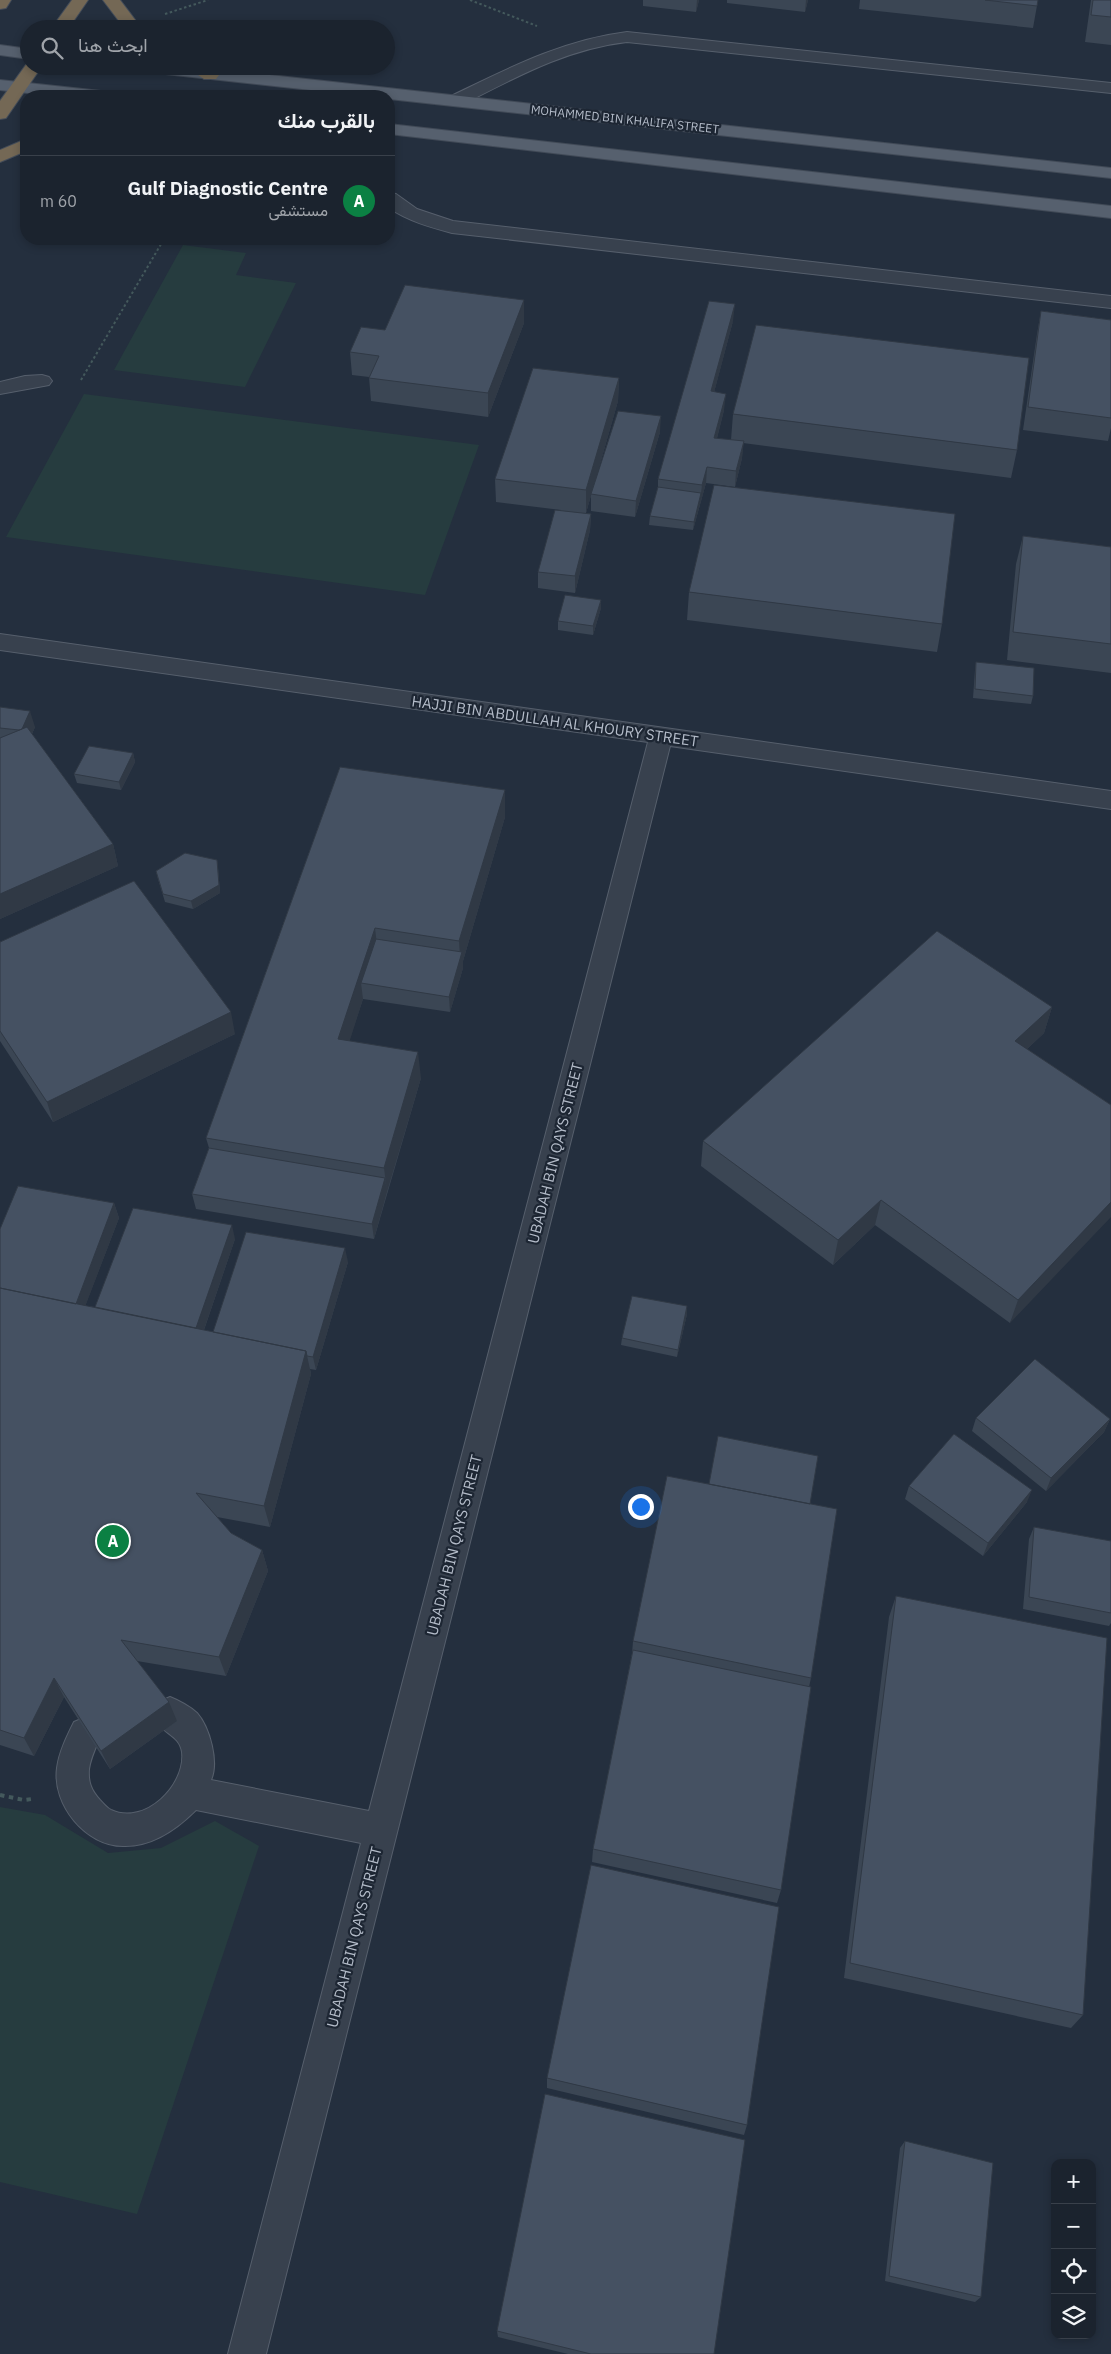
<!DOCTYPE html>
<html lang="ar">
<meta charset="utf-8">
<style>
:root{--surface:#1b232e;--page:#282f3a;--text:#f1f3f6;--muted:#a0a4aa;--line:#39404a;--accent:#0b8043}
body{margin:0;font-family:"IBM Plex Sans",Vazirmatn,sans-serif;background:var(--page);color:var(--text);direction:rtl}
.controls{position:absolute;right:15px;bottom:15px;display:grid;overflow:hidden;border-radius:10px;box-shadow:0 2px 8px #0003}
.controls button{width:45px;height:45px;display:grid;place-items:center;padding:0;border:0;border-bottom:1px solid var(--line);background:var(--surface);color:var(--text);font:25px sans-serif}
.you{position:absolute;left:640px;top:1506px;width:18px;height:18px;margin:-12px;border:4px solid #fff;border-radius:50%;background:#1a73e8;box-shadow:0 0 0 8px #1a73e833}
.badge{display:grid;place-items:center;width:32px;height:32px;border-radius:50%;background:var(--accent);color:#fff;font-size:16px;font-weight:700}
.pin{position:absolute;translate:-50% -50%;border:2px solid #fff;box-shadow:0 1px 5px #0006}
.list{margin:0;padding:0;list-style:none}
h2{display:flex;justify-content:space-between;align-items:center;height:65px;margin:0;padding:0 20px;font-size:21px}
h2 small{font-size:16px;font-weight:400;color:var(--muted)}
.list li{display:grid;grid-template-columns:32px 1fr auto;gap:15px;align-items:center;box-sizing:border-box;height:90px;padding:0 20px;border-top:1px solid var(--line)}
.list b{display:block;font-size:19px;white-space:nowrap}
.list p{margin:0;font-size:16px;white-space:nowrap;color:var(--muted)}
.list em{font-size:16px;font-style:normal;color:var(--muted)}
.icon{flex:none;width:28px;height:28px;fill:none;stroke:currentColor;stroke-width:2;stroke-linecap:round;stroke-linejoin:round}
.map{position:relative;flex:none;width:1111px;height:2354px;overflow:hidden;direction:ltr}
.search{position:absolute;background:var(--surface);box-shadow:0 2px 8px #0003;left:20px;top:20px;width:375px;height:55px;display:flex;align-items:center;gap:12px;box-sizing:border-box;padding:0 18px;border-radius:28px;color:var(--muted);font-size:19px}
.panel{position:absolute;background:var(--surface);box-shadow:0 2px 8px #0003;left:20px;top:90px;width:375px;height:155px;border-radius:20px;direction:rtl}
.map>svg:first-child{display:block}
.green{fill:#263c3f}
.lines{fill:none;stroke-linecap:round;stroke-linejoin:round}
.minor-casing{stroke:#565f6c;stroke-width:2}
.major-casing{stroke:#414a57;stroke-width:2}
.highway-casing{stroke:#434c59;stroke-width:2}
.path-far1{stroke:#44595c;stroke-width:2;stroke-dasharray:2.5 2.5;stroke-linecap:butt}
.path{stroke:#44595c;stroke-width:4;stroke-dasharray:4.5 4.5;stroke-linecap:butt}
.minor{fill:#38414e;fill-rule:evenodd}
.major{fill:#56606e;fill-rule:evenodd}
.highway{fill:#746855;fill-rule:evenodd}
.wall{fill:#3b4654}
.shaded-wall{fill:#303945}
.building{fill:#455162;stroke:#303945}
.labels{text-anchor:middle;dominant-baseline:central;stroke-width:4.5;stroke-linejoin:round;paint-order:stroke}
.far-street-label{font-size:12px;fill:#b4bcc9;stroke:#1d2633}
.street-label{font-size:15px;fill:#b4bcc9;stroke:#1d2633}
</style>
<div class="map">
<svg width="1111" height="2354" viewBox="0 0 1111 2354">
<rect width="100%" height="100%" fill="#242f3e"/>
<path class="green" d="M183,245L246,253L236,275L296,283L245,387L114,370Z
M84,394L479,445L425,595L6,537Z
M0,1807L45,1815L108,1853L161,1848L215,1821L259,1846L137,2214L0,2182Z"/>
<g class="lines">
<defs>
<path id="minor" d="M627,32L1111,83V93L627,42C566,49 515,78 461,105H449L446,101L449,97C507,69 562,40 627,32Z
M389,193L396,194L417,209L453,221L1111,296V308L452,233C430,227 408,221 389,208Z
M42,375L49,377L52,381L49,385L0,394V382L25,376Z
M0,634L1111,791V809L670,746L266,2354H228L361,1843L196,1810C177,1829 152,1847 123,1846C86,1846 52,1805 57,1768C59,1752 67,1736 74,1722L86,1717L98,1722L102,1733C97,1745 91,1756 89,1769C88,1782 91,1790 100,1800C103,1803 107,1808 111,1810C145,1826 186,1785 182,1752C180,1737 166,1734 158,1724C156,1721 155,1716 154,1713L159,1702L170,1697C180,1701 189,1706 197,1713C210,1728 219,1762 211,1780L369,1811L648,742L0,650Z"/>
<path id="major" d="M0,45L29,49V59L0,55Z
M130,66H188L1111,168V178L389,99V96H365L138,71L132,70Z
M0,80L101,91L107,92L110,96H55L0,90Z
M389,124L1111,206V218L389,134Z"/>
<path id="highway" d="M0,0H11L6,8L0,9Z
M72,0H88L68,29H51Z
M103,0H120L142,29H125Z
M28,62L29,66H42L6,118L0,119V101Z
M185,66H207L219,75L216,79H204Z
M26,139V151L0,162V150Z"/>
</defs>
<use href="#minor" class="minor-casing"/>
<use href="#major" class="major-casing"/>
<use href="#highway" class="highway-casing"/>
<path class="path-far1" d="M470,0L537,26
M165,14L208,0
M81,380L164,239"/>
<path class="path" d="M0,1795L24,1800L32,1799"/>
<use href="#minor" class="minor"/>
<use href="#major" class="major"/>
<use href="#highway" class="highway"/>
</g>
<path class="wall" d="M643,0H699L696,12L643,6Z
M727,0H808L805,12L727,3Z
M860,0H1038L1033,28L859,9Z
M1091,0H1111V45L1085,42Z
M1041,311L1111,320V428L1108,441L1023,430L1037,334Z
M733,321L714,392L724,410L717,438L731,440L733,414L1017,450L1011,478L743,443L742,458L735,487L706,483L693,530L649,525L650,516L658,487V479Z
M524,323L488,417L371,401L369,377L352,375L350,352L385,330Z
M619,378L618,401L586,513L591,514L590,530L575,593L538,588V572L561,510L496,502L495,479Z
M660,432L635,517L591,511V494Z
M1023,536L1111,547V673L1007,660L1016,564Z
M689,592L942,624L937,652L687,620Z
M601,600V608L593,635L558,630V621Z
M976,662L1033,696L1031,704L973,698L975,670Z
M0,707L35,727L32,734L113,844L118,866L0,919Z
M133,753L135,762L121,790L77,783L74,774Z
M340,767L505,817L463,961V968L450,1012L363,999L349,1041L421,1078L374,1239L196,1209L192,1194L209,1148L206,1138Z
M218,868L220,893L193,909L165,902L158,879L156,871Z
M0,942L235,1034L53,1122L0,1041Z
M1052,1007L1044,1033L1027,1049L1111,1105L1010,1323L875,1225L833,1265L701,1166L703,1141Z
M114,1203L119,1218L85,1306L95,1307L235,1239L204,1330L213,1332L348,1262L316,1370L310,1369L311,1374L270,1527L217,1517L231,1533L262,1550L268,1571L226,1676L137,1661L177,1721L110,1769L64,1697L34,1756L0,1745V1229Z
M687,1306V1314L677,1357L621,1345L622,1338Z
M976,1418L1110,1419L1104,1432L1046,1491L972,1431Z
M709,1484L810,1504L811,1678L809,1687L781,1890L777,1903L592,1862L593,1849L632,1654L633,1641Z
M909,1486L1027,1502L983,1556L905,1499Z
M1034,1527L1111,1613V1623L1109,1626L1023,1609L1029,1539Z
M896,1596L1083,2015L1071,2028L844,1978L889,1617Z
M547,2078L747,2125L744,2135L547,2088Z
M905,2141L981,2297L975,2302L885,2281L900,2148Z
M497,2331L714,2354H568L498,2337Z"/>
<path class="shaded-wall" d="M697,0H699L696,12Z
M806,0H808L805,12Z
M524,300V323L488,417V393Z
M735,304L733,321L710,408L711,391Z
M619,378L618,401L586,513V490Z
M726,394L724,410L713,454L714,438Z
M661,416L660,432L635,517L636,501Z
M744,441L742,458L735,487L736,471Z
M707,467L706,483L693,530L694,522L701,493L702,485Z
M591,514L590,530L575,593V576Z
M601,600V608L593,635V626Z
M30,711L35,727L26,747L21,731Z
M133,753L135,762L121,790L119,782Z
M505,790V817L463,961V968L450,1012L449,997L460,958L459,941Z
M113,844L118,866L0,919V894Z
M217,860L218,868L220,893L193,909L191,901Z
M375,928L378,954L361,983L363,999L342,1065L338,1039Z
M1052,1007L1044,1033L1008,1067L1015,1041Z
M231,1012L235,1034L53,1122L47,1102Z
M418,1052L421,1078L387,1192L384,1168Z
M385,1178L387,1192L374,1239L372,1224Z
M881,1200L875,1225L833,1265L838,1240Z
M1111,1202V1217L1010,1323L1018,1300Z
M114,1203L119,1218L80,1320L75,1307Z
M232,1225L235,1239L198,1347L194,1333Z
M345,1248L348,1262L316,1370L313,1357Z
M687,1306V1314L677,1357L678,1350Z
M306,1351L311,1374L270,1527L264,1506Z
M1110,1419L1104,1432L1046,1491L1051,1478Z
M1032,1490L1027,1502L983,1556L988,1543Z
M262,1550L268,1571L226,1676L219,1657Z
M54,1678L64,1697L34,1756L24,1738Z
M169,1702L177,1721L110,1769L101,1751Z"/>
<path class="building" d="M985,0H1038L1037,6Z
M1093,0H1111V17L1091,15Z
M405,285L524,300L488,393L369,378L379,356L350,352L361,327L385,330Z
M709,301L735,304L711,391L726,394L714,438L744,441L736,471L707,467L702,485L658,479Z
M1041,311L1111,320V418L1028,407Z
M756,325L1029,358L1017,450L733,414Z
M533,368L619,378L586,490L495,479Z
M618,411L661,416L636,501L591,494Z
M714,485L955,514L942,624L689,592Z
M658,487L701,493L694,522L650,516Z
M555,510L591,514L575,576L538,572Z
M1023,536L1111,547V644L1013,632Z
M565,595L601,600L593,626L558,621Z
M976,662L1034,668L1033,696L975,689Z
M0,707L30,711L22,729L19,730L0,728Z
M27,727L113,844L0,894V738Z
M89,746L133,753L119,782L74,774Z
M340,767L505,790L459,941L375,928L338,1039L418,1052L384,1168L206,1138Z
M185,853L217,860L219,885L191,901L163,894L156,871Z
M134,881L231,1012L47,1102L0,1031V942Z
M937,931L1052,1007L1015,1041L1111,1105V1202L1018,1300L881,1200L838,1240L703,1141Z
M376,939L462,952L449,997L361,983Z
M209,1148L385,1178L372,1224L192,1194Z
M18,1186L114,1203L76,1304L0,1288V1229Z
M133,1208L232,1225L196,1328L95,1307Z
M246,1232L345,1248L313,1357L307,1356L306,1351L213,1332Z
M0,1288L306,1351L264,1506L196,1493L231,1533L262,1550L219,1657L121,1640L169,1702L101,1751L54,1678L24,1738L0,1730Z
M632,1296L687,1306L678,1350L622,1338Z
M1035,1359L1110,1419L1051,1478L976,1418Z
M954,1434L1032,1490L988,1543L909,1486Z
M718,1436L818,1456L810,1504L709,1484Z
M667,1476L837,1509L811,1678L633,1641Z
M1034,1527L1111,1541V1613L1029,1597Z
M896,1596L1107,1638L1083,2015L850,1963Z
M633,1650L811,1687L781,1890L593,1849Z
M591,1865L779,1907L747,2125L547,2078Z
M545,2094L745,2140L714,2354H591L497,2331Z
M905,2141L993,2163L981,2297L889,2276Z"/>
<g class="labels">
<g class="far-street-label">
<text transform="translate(625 119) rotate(6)">MOHAMMED BIN KHALIFA STREET</text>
</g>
<g class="street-label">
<text transform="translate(555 721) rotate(8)">HAJJI BIN ABDULLAH AL KHOURY STREET</text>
<text transform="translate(555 1153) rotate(-76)">UBADAH BIN QAYS STREET</text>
<text transform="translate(454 1545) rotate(-76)">UBADAH BIN QAYS STREET</text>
<text transform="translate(354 1937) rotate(-76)">UBADAH BIN QAYS STREET</text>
</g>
</g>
</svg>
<div class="controls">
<button>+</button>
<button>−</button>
<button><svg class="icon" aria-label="locate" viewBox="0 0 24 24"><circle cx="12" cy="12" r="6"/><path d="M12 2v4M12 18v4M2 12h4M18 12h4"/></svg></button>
<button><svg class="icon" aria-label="layers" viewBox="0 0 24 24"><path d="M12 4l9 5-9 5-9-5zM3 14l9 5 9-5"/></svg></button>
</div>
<div class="you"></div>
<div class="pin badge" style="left:113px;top:1541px">A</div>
<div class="search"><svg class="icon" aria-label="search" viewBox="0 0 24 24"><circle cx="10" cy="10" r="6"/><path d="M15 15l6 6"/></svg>ابحث هنا</div>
<section class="panel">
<h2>بالقرب منك<small></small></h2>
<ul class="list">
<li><span class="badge">A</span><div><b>Gulf Diagnostic Centre</b><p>مستشفى</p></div><em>60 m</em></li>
</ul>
</section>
</div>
